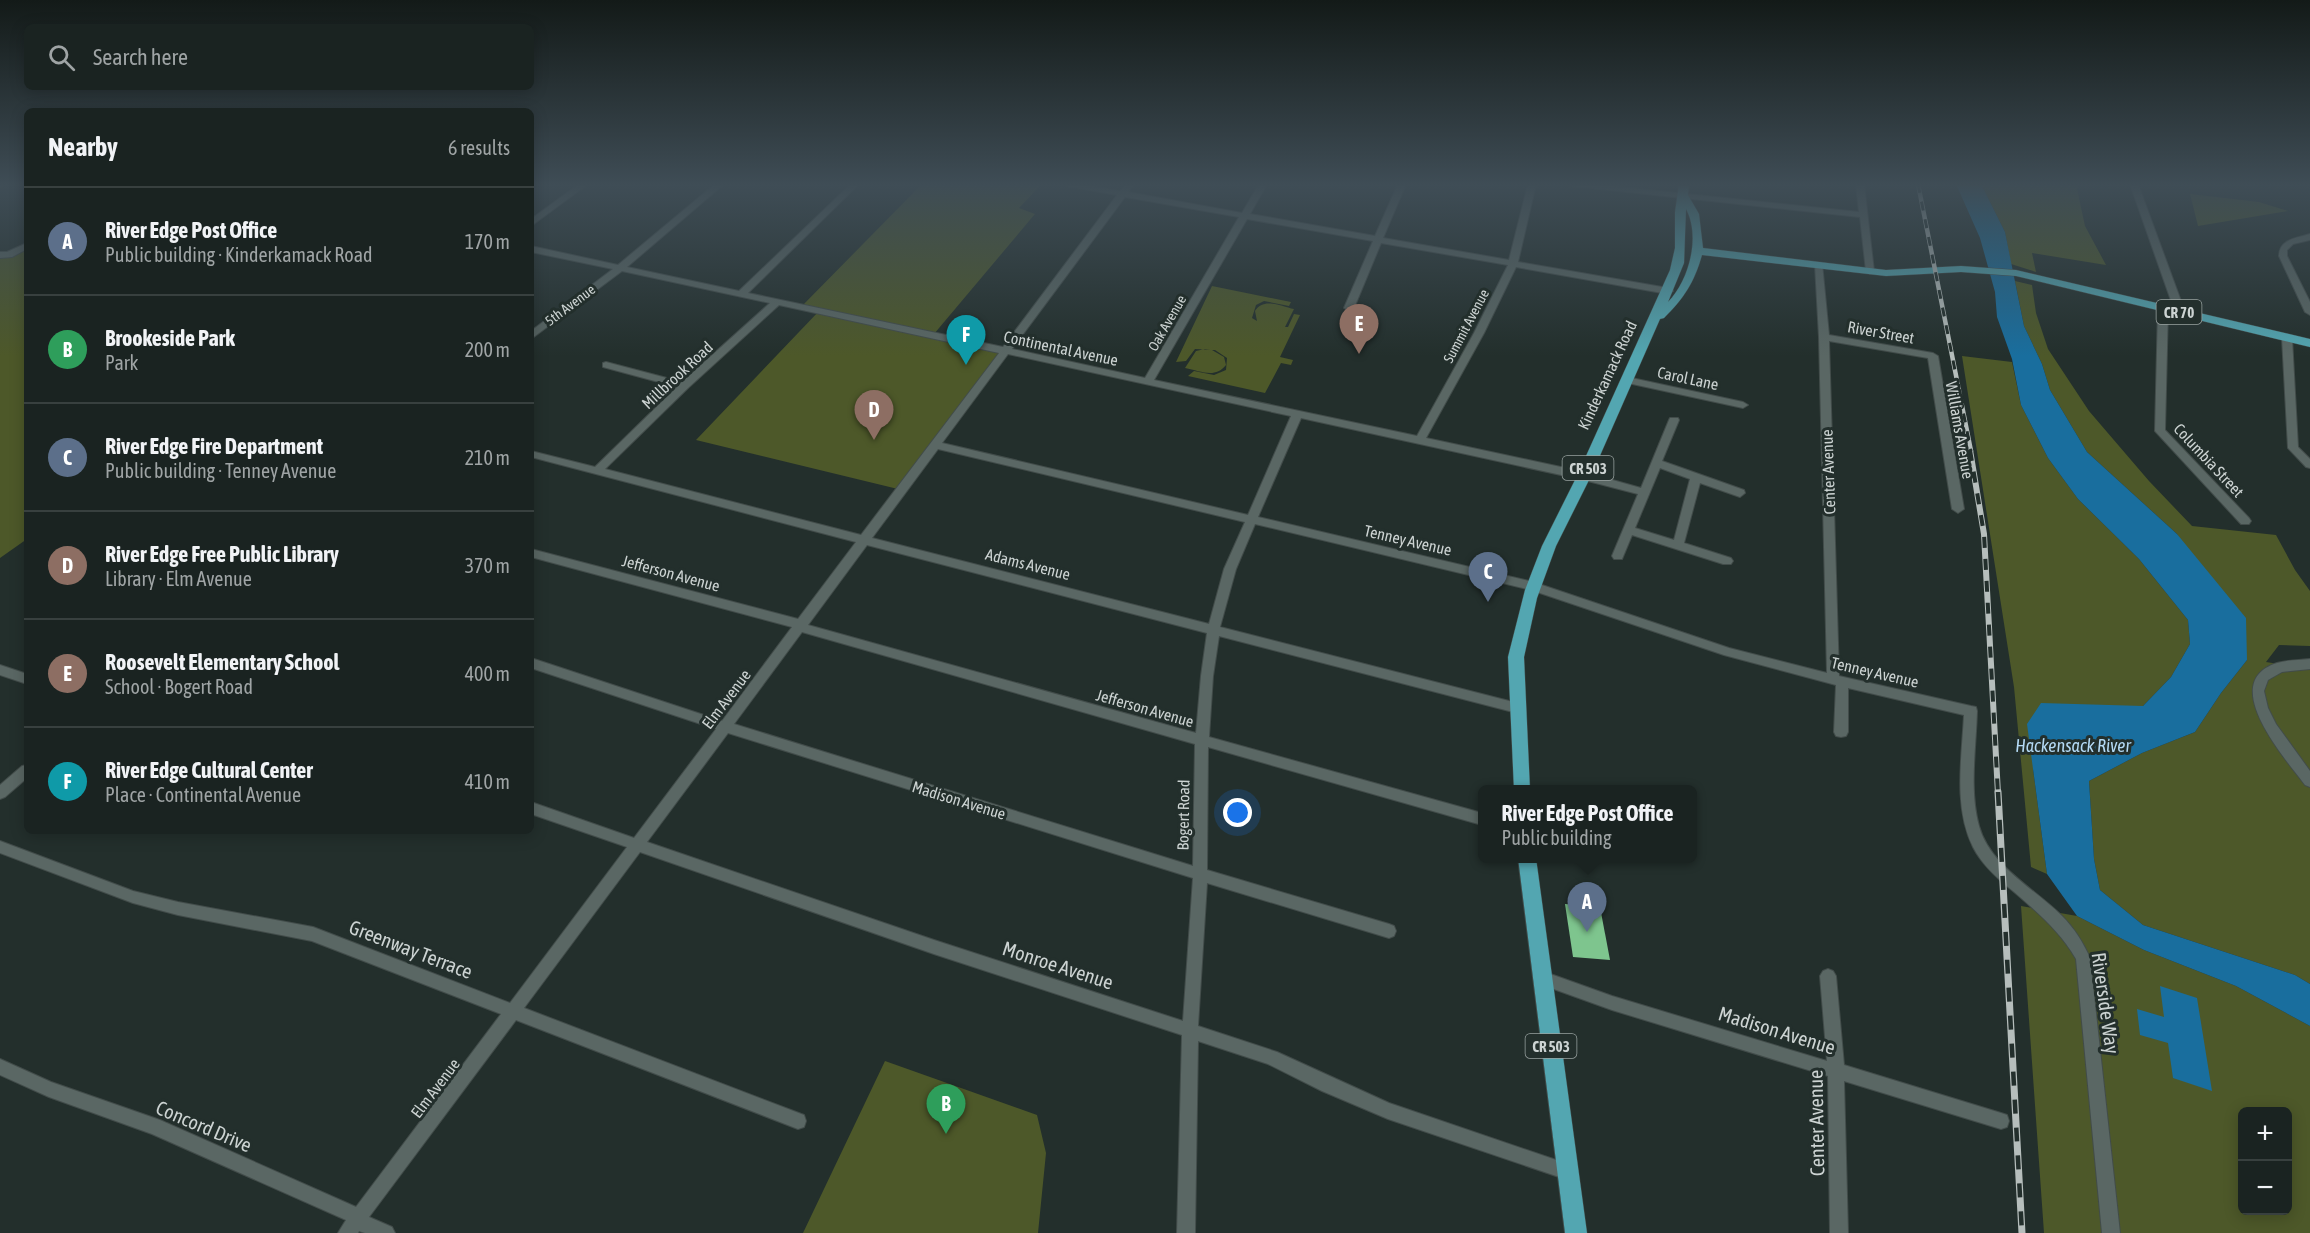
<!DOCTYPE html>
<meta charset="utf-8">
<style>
:root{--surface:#1a2321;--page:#272f2e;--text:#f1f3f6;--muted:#9fa4a5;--line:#38403f;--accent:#f49d8d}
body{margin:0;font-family:"Asap Condensed",sans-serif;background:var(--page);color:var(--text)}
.controls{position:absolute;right:18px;bottom:18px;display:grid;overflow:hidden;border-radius:9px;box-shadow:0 3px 15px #0003}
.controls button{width:54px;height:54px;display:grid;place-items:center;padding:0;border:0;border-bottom:2px solid var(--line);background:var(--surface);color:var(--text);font:30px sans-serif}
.you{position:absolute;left:1238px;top:813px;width:21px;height:21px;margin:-15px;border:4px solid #fff;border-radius:50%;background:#1a73e8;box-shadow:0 0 0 9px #1a73e833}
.badge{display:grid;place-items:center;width:39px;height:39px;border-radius:50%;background:var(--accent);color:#fff;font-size:20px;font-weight:700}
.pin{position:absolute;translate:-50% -50px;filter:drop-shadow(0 2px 3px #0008)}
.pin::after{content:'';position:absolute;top:32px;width:21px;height:18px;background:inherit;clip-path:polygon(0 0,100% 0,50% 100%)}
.popup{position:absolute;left:1478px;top:785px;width:219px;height:78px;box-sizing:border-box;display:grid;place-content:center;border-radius:9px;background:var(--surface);filter:drop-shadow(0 2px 4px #0005);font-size:20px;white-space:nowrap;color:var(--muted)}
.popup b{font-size:22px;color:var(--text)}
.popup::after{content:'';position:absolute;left:50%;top:100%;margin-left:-12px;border:12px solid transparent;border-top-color:var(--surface)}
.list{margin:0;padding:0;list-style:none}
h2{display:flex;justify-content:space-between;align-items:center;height:78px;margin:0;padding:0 24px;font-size:26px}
h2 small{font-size:20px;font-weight:400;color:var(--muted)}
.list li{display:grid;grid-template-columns:39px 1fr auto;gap:18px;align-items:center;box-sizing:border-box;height:108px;padding:0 24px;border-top:2px solid var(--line)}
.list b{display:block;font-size:22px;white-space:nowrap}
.list p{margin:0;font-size:20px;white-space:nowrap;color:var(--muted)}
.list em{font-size:20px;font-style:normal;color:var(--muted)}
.icon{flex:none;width:33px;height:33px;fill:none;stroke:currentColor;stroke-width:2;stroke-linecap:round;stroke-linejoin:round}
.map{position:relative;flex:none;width:2310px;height:1233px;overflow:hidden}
.search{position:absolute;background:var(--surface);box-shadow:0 3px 15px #0003;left:24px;top:24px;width:510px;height:66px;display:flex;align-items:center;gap:15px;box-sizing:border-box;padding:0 21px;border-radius:9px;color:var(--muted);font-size:22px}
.panel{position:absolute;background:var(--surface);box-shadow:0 3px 15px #0003;left:24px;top:108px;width:510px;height:726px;border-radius:9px}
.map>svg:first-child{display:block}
.green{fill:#4d5829;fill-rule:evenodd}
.water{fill:#196e9e}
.building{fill:#7ec58e}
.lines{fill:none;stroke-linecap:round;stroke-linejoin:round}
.street-casing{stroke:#424c4a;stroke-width:2}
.primary-casing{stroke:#424c4a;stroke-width:1}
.street{fill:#5a6764;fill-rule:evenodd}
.primary{fill:#53a6b1;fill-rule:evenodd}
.rail-far2-casing{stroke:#b6bebc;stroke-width:4.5}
.rail-far1-casing{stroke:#b6bebc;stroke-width:6}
.rail-casing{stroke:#b6bebc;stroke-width:7}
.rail-far2{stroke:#232f2c;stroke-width:3;stroke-dasharray:9;stroke-linecap:butt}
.rail-far1{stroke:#232f2c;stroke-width:4;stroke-dasharray:11;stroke-linecap:butt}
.rail{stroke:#232f2c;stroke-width:4.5;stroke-dasharray:14;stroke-linecap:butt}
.labels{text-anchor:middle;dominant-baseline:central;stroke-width:6;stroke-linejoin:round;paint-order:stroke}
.far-street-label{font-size:14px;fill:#ccd3d2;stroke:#232f2c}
.shield{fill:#232f2c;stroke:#99a2a0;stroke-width:1.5}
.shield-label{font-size:15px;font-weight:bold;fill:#ccd3d2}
.street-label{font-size:16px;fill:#ccd3d2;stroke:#232f2c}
.water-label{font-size:18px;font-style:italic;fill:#b4daf5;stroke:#232f2c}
.near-street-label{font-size:20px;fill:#ccd3d2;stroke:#232f2c}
</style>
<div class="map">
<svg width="2310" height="1233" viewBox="0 0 2310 1233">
<rect width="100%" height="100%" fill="#232f2c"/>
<path class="green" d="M922,184H1042L1019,208L1035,214L934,334L1004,350L902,490L696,440L820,310L802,306Z
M1981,184H2076L2085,226L2106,265L2032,253L2036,272L2011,264L2005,232Z
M2190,194L2259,202L2288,211L2198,226Z
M27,246V539L0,558V259Z
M2015,281L2032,285L2036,313L2048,349L2089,411L2149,481L2192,526L2276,535L2295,570L2310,591V646L2279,645L2266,662L2310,669V984L2295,975L2143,925L2100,890L2094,859L2089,781L2142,753L2195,732L2221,693L2247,660L2177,534L2087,452L2050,390L2042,364L2024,326Z
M1212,286L1291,302L1289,306L1264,301L1256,305L1252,318L1257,321L1255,311C1263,297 1281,306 1294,309L1285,327H1288L1294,314L1300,315L1280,357L1293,360L1291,365L1281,363L1265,393L1188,376L1194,371L1214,375L1226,370L1227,358L1215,350L1195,349L1186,361L1176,362Z
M1205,349L1212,350L1224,357L1226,365C1215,379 1201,371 1185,368L1196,351Z
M1962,356L2012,362L2021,405L2048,458L2078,499L2139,559L2188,620L2190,644L2171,677L2143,706L2033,769L2047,874L2031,867L2014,687Z
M2021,906L2077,916L2144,950L2236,986L2310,1026V1233H2044ZM2242,1112H2288V1210H2242Z
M885,1061L1037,1115L1046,1153L1038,1233H803Z"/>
<path class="water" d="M1956,184H1981L2005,232L2024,326L2042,364L2050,390L2087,452L2177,534L2246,618L2247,660L2221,693L2195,732L2142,753L2089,781L2094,859L2100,890L2143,925L2295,975L2310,984V1026L2236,986L2144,950L2077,916L2047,874L2027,724L2041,703L2143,706L2171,677L2190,644L2188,620L2139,559L2078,499L2048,458L2021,405L2012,359L1997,317L1995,292L1980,238Z
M2160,986L2197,998L2212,1091L2173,1078L2168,1043L2140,1035L2137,1009L2164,1017Z"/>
<path class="building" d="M1565,904L1600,907L1610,960L1573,957Z"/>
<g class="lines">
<defs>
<path id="street" d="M0,184H6L0,187Z
M579,184H588L531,226V219Z
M715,184H724L627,267L739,291L851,184H859L748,293L1003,347L1117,195L1067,186L1063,184H1079L1120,191L1126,184H1134L1128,192L1242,213L1259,184H1267L1250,214L1375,236L1398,184H1406L1383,238L1509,260L1528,184H1536L1518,262L1668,288L1673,291L1668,294L1516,267L1484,333L1426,438L1584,472L1641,488L1669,420L1670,418H1678L1679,420L1662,461L1744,490L1745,493L1740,497L1700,483L1684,543L1731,558L1733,561L1731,564H1723L1632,535L1622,559H1614L1612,556L1638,494L1584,480L1301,418L1258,517L1533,582L1729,648L1827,673L1819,337L1815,265L1816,263H1822L1829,335L1933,353L1938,356L1964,509L1958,513L1952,509L1928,358L1829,341L1839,676L1971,706L1976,707L1977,711C1976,748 1969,790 1979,826C1990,866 2034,888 2062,916C2074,928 2083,942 2090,958L2120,1233H2102L2076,959C2060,931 2037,912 2013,891C1998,879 1982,865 1973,847C1953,807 1962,757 1964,715L1848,688V732L1846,736L1841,737L1836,736L1834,732L1836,685L1724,655L1531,590L1255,524L1236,569L1220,627L1517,703L1522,704L1523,708L1522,712L1517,713L1219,636L1213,676L1209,737L1482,813V825L1208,747L1207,870L1389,924L1394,926L1396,931L1394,936L1389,938L1207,883L1198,1026L1277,1052L1389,1103L1568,1164L1574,1166L1576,1172L1574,1178L1568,1180L1388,1119L1322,1091L1268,1064L1198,1041L1195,1233H1177L1182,1035L934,954L640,852L524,1008L804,1115L806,1121L804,1127L798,1129L516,1020L369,1217L392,1227L395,1233H365L359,1231L358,1233H338L346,1220L152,1134L49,1097L0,1075V1059L51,1082L160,1120L356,1207L501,1014L312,941L178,915L133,903L0,853V841L133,891L178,902L313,927L510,1003L627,847L531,814V802L634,838L716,729L531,668V658L722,721L792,627L531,557V549L798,619L856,542L531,457V451L595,467L677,387L603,367V363L606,362L682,382L770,303L622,271L531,339V331L613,269L531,252V246L618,265ZM1125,197L1239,217L1145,378L1012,349ZM1247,219L1373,241L1344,308L1349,311L1354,308L1381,243L1508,265L1474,333L1417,436L1154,380ZM779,305L999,353L861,535L605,469L688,388ZM1008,354L1291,416L1248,515L942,443ZM938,449L1245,522L1224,569L1209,624L872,538ZM1660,468L1690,479L1674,540L1635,528ZM867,545L1207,633L1201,676L1196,733L808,625ZM802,632L1195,744L1193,866L734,724ZM728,733L1193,878L1183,1021L934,940L647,842Z
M1568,184H1592L1859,212L1856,184H1864L1874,271L1870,274L1866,271L1860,217L1572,186Z
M2130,184H2138L2185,312L2183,314H2177L2175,312Z
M2310,234V240L2293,244L2287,250V256L2310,302V315L2305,312L2279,256C2279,239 2297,238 2310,234Z
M27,243V249L12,257L0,258V252H7Z
M2163,305L2168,308L2165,430L2249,518L2251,521L2249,524H2241L2155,431L2158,308Z
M2287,335L2292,338L2298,447L2310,459V468L2306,467L2288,448L2282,338Z
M1627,377L1743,402L1748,405L1743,408L1623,382V378Z
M2310,659V669L2282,672L2268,680L2264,691L2268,708L2276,724L2310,771V787L2305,785C2285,758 2217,682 2277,663C2287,660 2300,660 2310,659Z
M0,665L27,674V684L0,675Z
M27,765V778L5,797L0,799V785L22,766Z
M1828,969L1833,971L1836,976L1844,1065L2001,1113L2007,1115L2009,1121L2007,1127L2001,1129L1844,1081L1848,1233H1830L1828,1076L1612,1010L1537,983L1534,978L1537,973L1542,971L1612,996L1827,1061L1820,976L1823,971Z"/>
<path id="primary" d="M1679,184H1689L1688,195L1699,214L1703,248L1886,270L1961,266L2016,270L2310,339V347L2016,276L1961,272L1886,276L1702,255C1694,283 1684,298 1664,318L1660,319L1591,476L1556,546L1537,598L1524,657L1530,790H1514L1508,657L1525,590L1542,546L1577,476L1670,270L1675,248V212ZM1686,209C1701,236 1689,281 1668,302L1684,263Z
M1518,858H1536L1587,1233H1565Z"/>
</defs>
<use href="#street" class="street-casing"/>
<use href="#primary" class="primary-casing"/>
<use href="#street" class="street"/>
<use href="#primary" class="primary"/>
<defs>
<path id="rail-far2" d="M1918,184L1971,451"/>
<path id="rail-far1" d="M1970,450L1984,534L1998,794"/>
<path id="rail" d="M1998,792L2022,1233"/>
</defs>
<use href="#rail-far2" class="rail-far2-casing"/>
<use href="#rail-far1" class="rail-far1-casing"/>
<use href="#rail" class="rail-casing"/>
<use href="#rail-far2" class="rail-far2"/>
<use href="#rail-far1" class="rail-far1"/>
<use href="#rail" class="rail"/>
</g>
<linearGradient id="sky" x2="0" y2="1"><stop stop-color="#131a18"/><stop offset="0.52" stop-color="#3f4d56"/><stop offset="1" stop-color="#3f4d56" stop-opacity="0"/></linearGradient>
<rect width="2310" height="356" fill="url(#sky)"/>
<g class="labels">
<g class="far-street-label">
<text transform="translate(570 305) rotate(-37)">5th Avenue</text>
<text transform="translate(1167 323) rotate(-60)">Oak Avenue</text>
<text transform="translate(1466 326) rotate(-62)">Summit Avenue</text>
</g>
<g class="shield">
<rect x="2156.5" y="300" width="45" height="24" rx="4.5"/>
<rect x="1562.5" y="456" width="51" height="24" rx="4.5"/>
<rect x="1525.5" y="1034" width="51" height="24" rx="4.5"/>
</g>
<g class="shield-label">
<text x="2179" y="312">CR 70</text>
<text x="1588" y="468">CR 503</text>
<text x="1551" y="1046">CR 503</text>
</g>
<g class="street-label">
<text transform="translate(1881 332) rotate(10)">River Street</text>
<text transform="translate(1061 348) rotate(12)">Continental Avenue</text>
<text transform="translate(677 375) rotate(-43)">Millbrook Road</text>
<text transform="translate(1607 375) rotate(-65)">Kinderkamack Road</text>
<text transform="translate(1688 378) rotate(12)">Carol Lane</text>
<text transform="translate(1960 430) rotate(80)">Williams Avenue</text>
<text transform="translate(2209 460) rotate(47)">Columbia Street</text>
<text transform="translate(1828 472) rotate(-92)">Center Avenue</text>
<text transform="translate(1408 540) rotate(13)">Tenney Avenue</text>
<text transform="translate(1028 564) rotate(14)">Adams Avenue</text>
<text transform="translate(671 573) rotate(15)">Jefferson Avenue</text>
<text transform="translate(1875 672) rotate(13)">Tenney Avenue</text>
<text transform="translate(726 699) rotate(-53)">Elm Avenue</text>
<text transform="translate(1145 708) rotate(16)">Jefferson Avenue</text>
<text transform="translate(959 800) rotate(17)">Madison Avenue</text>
<text transform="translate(1183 815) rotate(-89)">Bogert Road</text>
<text transform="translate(435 1088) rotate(-53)">Elm Avenue</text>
</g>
<g class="water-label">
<text x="2073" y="745">Hackensack River</text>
</g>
<g class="near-street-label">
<text transform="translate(411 949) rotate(21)">Greenway Terrace</text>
<text transform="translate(1058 965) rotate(18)">Monroe Avenue</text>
<text transform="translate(2106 1003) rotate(82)">Riverside Way</text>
<text transform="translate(1777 1030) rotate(17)">Madison Avenue</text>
<text transform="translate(1816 1123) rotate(-91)">Center Avenue</text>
<text transform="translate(204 1126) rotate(23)">Concord Drive</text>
</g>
</g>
</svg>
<div class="controls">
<button>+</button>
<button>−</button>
</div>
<div class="you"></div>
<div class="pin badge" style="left:1587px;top:932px;background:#5c6f8a">A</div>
<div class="popup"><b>River Edge Post Office</b>Public building</div>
<div class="pin badge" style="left:946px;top:1134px;background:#2e9e5b">B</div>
<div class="pin badge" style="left:1488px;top:602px;background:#5c6f8a">C</div>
<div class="pin badge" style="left:874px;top:440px;background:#8d6e63">D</div>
<div class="pin badge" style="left:1359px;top:354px;background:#8d6e63">E</div>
<div class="pin badge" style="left:966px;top:365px;background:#0f9aa8">F</div>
<div class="search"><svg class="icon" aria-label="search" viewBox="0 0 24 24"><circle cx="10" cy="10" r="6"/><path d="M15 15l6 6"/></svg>Search here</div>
<section class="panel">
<h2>Nearby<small>6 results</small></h2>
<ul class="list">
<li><span class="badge" style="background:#5c6f8a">A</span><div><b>River Edge Post Office</b><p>Public building · Kinderkamack Road</p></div><em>170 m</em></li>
<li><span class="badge" style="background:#2e9e5b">B</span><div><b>Brookeside Park</b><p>Park</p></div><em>200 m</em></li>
<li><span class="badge" style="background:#5c6f8a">C</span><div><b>River Edge Fire Department</b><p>Public building · Tenney Avenue</p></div><em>210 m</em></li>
<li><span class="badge" style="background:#8d6e63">D</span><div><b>River Edge Free Public Library</b><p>Library · Elm Avenue</p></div><em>370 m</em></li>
<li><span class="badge" style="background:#8d6e63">E</span><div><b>Roosevelt Elementary School</b><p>School · Bogert Road</p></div><em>400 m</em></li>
<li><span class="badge" style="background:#0f9aa8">F</span><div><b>River Edge Cultural Center</b><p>Place · Continental Avenue</p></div><em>410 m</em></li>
</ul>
</section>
</div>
